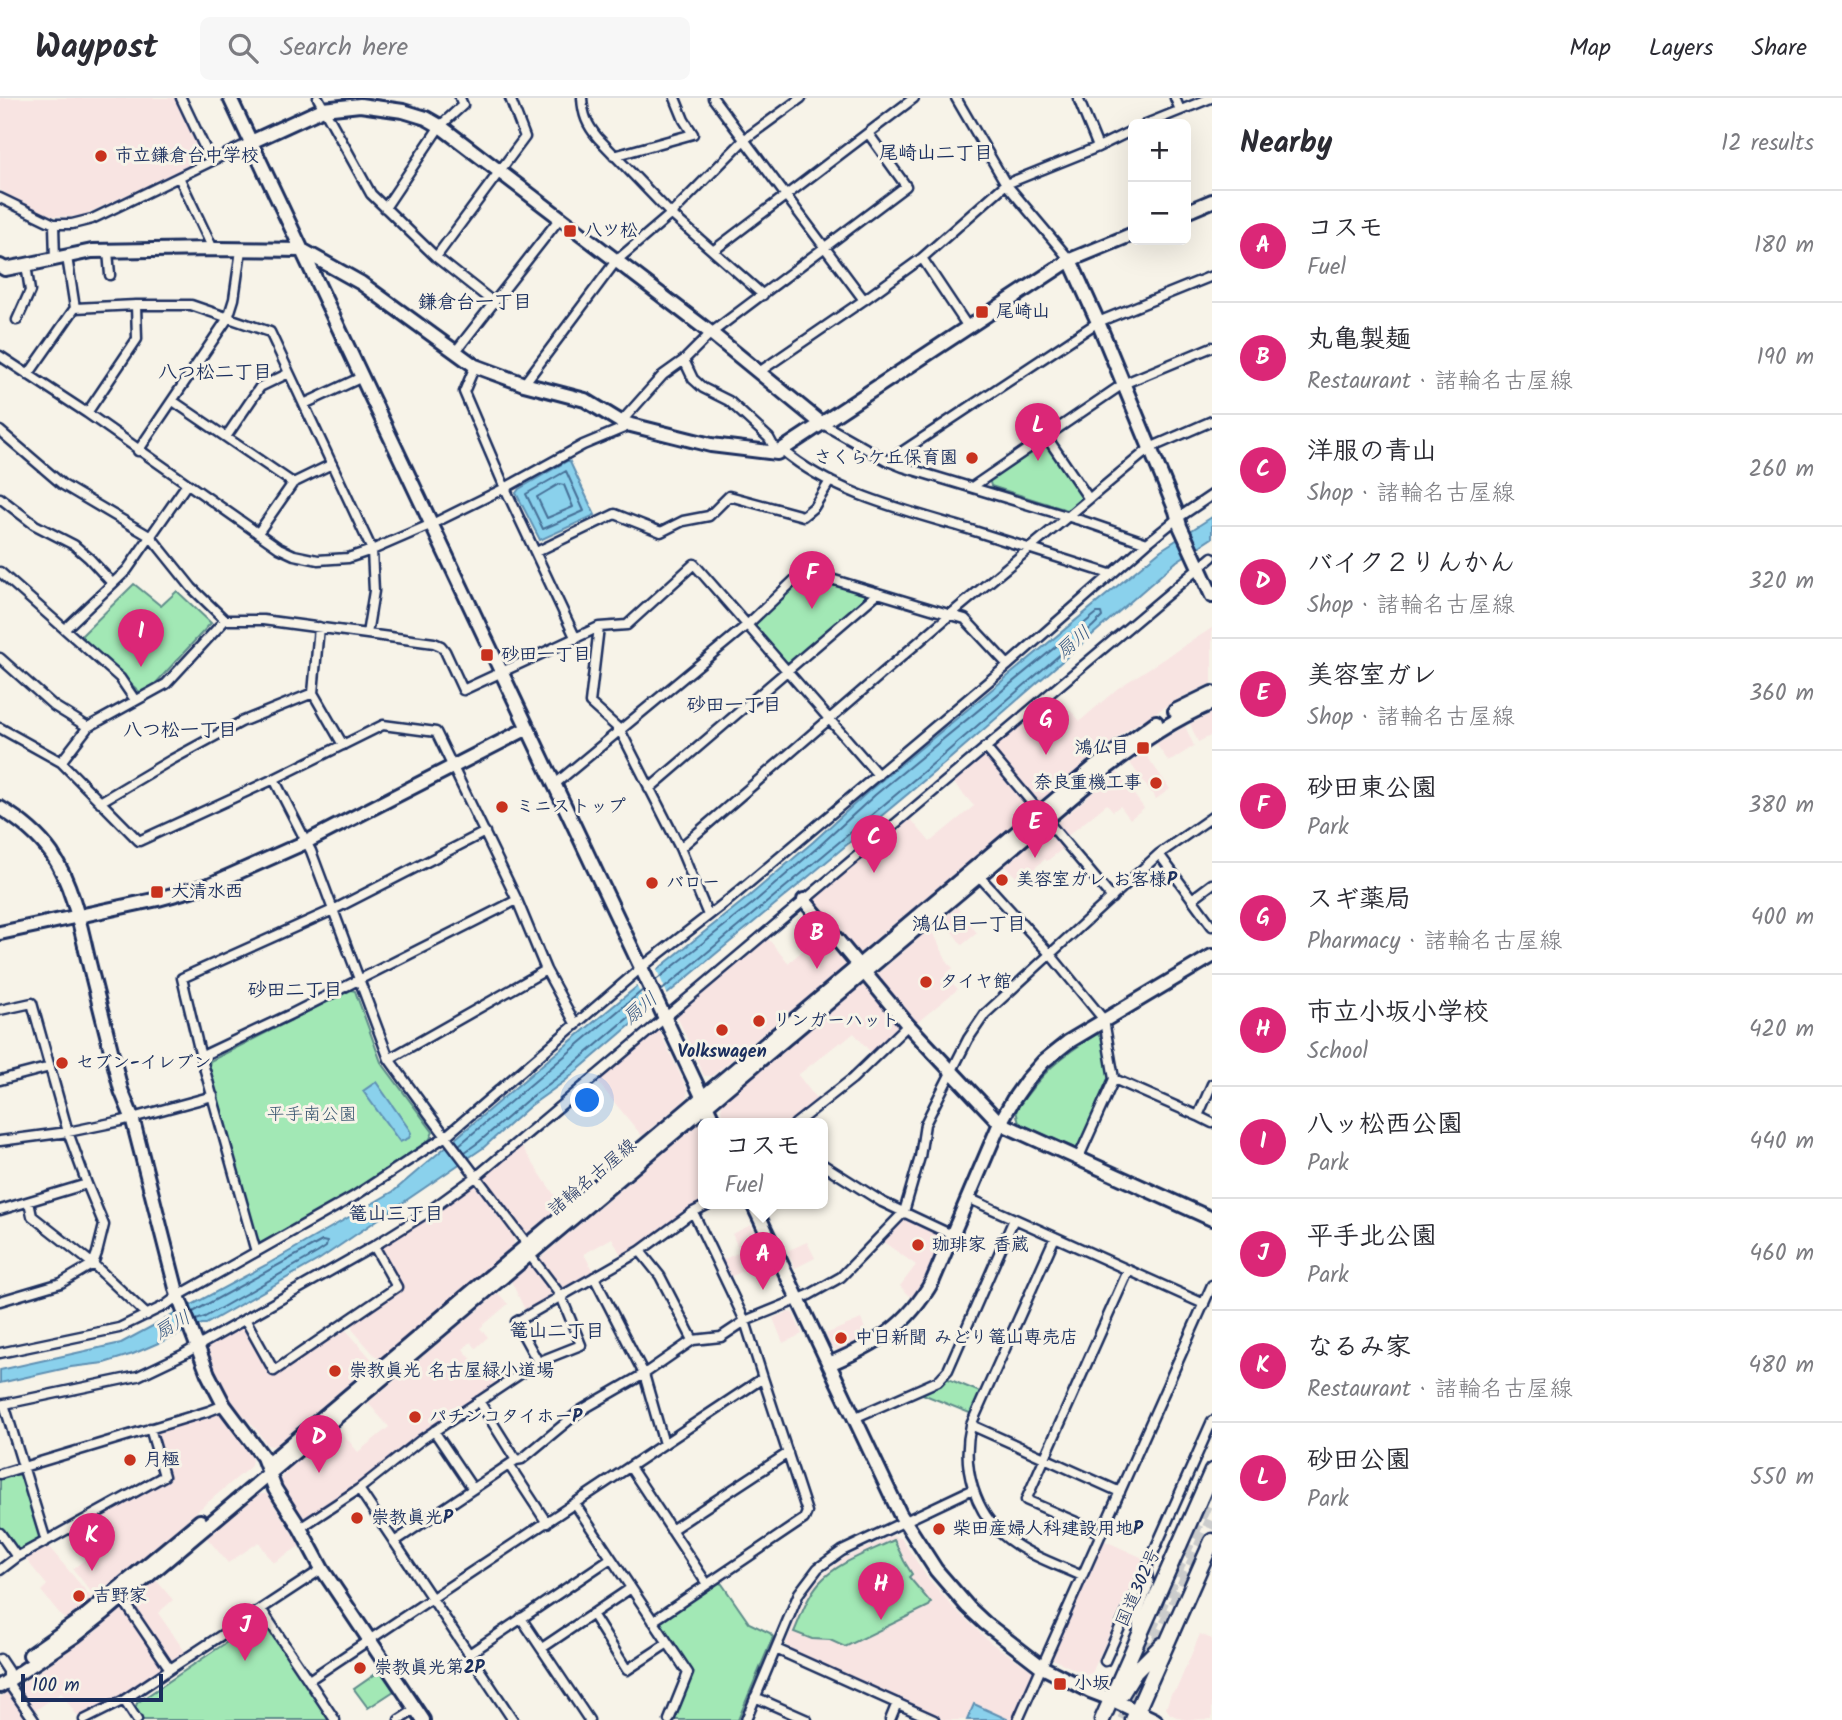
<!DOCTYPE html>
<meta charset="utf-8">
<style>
:root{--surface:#fff;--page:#f7f7f7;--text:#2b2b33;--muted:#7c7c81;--line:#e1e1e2;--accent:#db2777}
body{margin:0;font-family:Kalam,"Klee One",sans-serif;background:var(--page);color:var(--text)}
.controls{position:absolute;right:21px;top:21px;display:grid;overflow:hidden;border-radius:10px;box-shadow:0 7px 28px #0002}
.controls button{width:63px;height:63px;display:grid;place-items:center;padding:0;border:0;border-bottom:2px solid var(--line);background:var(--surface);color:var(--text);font:35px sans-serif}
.scale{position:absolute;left:21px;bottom:18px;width:142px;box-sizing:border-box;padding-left:7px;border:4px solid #1b2f5e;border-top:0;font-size:19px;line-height:24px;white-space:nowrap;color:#1b2f5e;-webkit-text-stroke:5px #f7f3e8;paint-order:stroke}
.you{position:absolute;left:588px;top:1003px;width:24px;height:24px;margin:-18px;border:5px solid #fff;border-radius:50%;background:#1a73e8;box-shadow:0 0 0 10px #1a73e833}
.badge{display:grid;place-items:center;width:46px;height:46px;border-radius:50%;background:var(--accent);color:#fff;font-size:23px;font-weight:700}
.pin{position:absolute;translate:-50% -58px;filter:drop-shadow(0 2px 4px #0008)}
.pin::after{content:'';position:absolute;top:37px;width:24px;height:21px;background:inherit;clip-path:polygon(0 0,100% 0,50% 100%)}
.popup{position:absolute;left:698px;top:1020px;width:130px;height:91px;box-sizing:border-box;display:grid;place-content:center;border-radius:10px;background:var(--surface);filter:drop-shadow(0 2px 5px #0005);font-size:23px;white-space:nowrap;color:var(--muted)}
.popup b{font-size:26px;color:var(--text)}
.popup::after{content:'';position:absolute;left:50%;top:100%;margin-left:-14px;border:14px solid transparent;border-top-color:var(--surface)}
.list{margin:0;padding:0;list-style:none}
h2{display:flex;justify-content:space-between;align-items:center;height:91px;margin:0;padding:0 28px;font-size:30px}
h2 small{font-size:23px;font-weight:400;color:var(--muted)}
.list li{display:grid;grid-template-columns:46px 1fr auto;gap:21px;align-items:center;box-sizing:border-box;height:112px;padding:0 28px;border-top:2px solid var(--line)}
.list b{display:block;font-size:26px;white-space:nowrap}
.list p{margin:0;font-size:23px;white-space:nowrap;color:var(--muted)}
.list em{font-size:23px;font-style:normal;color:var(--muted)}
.icon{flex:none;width:38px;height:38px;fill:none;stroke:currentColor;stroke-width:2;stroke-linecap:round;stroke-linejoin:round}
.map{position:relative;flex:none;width:1212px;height:1622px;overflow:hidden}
header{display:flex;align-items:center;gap:42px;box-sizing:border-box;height:98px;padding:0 35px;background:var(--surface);border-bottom:2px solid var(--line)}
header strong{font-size:33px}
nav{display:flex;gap:38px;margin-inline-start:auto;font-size:24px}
.search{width:490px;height:63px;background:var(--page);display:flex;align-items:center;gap:18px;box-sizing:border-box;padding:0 24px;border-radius:10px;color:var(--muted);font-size:26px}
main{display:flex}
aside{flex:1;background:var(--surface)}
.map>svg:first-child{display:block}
.built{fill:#f8e4e2}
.green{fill:#a2e8b5;stroke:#5e8c8a;stroke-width:2}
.water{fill:#8ad1ec;stroke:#5e90b3;stroke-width:2}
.pier{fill:#f7f3e8}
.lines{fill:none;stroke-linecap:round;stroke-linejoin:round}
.shore{stroke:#477097;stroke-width:2}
.highway-tunnel{stroke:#cbcccc;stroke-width:14;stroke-dasharray:14 7;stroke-linecap:butt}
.street-casing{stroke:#1b2f5e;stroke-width:13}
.secondary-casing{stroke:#1b2f5e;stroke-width:18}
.primary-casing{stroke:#1b2f5e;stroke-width:18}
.highway-casing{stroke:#1b2f5e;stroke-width:19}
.street{stroke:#f7f3e8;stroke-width:8}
.secondary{stroke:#f7f3e8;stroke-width:12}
.primary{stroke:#f7f3e8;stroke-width:12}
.highway{stroke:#f7f3e8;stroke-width:14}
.poi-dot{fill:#c8321e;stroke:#f7f3e8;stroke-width:2.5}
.labels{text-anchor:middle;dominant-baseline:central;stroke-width:6;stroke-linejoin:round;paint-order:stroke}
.poi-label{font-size:18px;font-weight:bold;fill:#1b2f5e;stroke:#f7f3e8;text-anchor:start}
.park-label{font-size:18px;fill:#36546f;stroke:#f7f3e8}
.street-label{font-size:18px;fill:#1b2f5e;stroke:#f7f3e8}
.neighbourhood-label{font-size:19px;font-weight:bold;fill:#1b2f5e;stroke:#f7f3e8}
.water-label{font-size:19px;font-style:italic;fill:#375882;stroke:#f7f3e8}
</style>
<header>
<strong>Waypost</strong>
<div class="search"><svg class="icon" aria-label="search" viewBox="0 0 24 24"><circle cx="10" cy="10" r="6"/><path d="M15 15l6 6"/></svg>Search here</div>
<nav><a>Map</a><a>Layers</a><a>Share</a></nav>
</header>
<main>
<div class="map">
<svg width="1212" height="1622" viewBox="0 0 1212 1622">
<rect width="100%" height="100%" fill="#f7f3e8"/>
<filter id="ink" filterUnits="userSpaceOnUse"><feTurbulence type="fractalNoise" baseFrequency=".0143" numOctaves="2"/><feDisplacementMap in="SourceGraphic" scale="14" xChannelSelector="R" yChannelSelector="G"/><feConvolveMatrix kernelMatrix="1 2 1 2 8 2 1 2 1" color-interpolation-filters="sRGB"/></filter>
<g filter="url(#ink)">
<path class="built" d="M0,0H177L204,55L202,61L84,117L71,119L54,118L36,113L0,92Z
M1212,530V585L1180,600L1130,630L1099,654L1037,706L993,654L992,648L1055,596L1080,623L1118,590Z
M1212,615V637L1198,644L1190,626Z
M1185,628L1194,648L1169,664L1156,646Z
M1144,654L1170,691L1156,701L1130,665Z
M982,657H988L1032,710L859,855L854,856L813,808V801L909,719L930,744L974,708L952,683Z
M1117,674L1144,710L1130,721L1120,708L1113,713L1107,706L1065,740L1058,731V724Z
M1045,734L1053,735L1065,749L1047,763L1045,761L1020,783L1005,768Z
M957,809L977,835L962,847L942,821Z
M931,830L948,865L953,870L945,877L958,891L914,927L876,883V877Z
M823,836L846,862L845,868L712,978H704L676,916L766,838L788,865Z
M862,888L867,889L899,926V931L872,956L854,935L842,945L840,944L798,977L818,1003L788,1026H728L721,1013L722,1005Z
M656,931L660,934L688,993L686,1001L642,1038L596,982Z
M698,1026L703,1028V1105L639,1149L622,1159L612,1140L584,1156L594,1175L566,1191L559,1190L539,1163V1161Z
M520,1046L561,1107L528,1134H524L484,1079V1076Z
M472,1086L475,1087L514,1140V1147L380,1260L376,1259L352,1231L354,1222L400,1190L381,1155L380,1150L427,1120Z
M907,1119L940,1134L942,1140L924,1180L912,1200L900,1188L916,1167L882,1143L903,1120Z
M751,1127L767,1162L728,1180L720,1163L740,1154L732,1136Z
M807,1144L815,1160L795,1170L787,1153Z
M532,1166L553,1194L552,1199L526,1214L511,1183Z
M498,1195L508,1206L480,1230L488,1239L476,1250L471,1244L463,1251L487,1280L504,1269L510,1278L413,1344L355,1390L307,1422L301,1420L281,1383L283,1376L338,1330L358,1354L389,1329L368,1305Z
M788,1214L793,1215L802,1236L783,1245L773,1220Z
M861,1221L868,1239L840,1253L831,1249L826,1236Z
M242,1229L247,1230L274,1277L340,1232L347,1233L374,1264L275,1348L267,1347L255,1330L233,1306L218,1278L207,1253L208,1246Z
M218,1314L221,1316L252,1360L251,1368L99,1496H93L73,1471L95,1453L82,1427L169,1380L155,1336L159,1332Z
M259,1396H267L300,1448L273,1465L259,1444L228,1465L207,1440Z
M892,1438L901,1440L927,1479L954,1510L991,1545L1033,1573L1035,1577L1014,1622H943L788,1553L786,1545L804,1503L812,1488L824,1476L843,1461Z
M1103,1442L1143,1460L1092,1575L1086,1577L1051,1560Z
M44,1448L49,1449L90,1498L91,1503L65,1522L41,1493L47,1487L24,1459Z
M156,1482L173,1502L158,1515L186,1555L173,1564L168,1562L132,1507V1503Z
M121,1511L125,1513L162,1568L161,1572L123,1600L79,1620L61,1595L34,1613L17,1589L95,1534Z
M1200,1536L1212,1541V1621L1184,1622L1170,1616L1166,1610L1171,1596L1177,1590Z
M9,1593L29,1622H0V1599Z"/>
<path class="green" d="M1044,345H1049L1083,397C1081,403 1073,410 1067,412L991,388L989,381Z
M804,473L878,495L788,574L748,527Z
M134,486L161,508L177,493L211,525L144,598L80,539Z
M351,892L355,893L381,964L433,1034L430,1041L395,1070L331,1109L260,1148L257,1146L209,967L210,963Z
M1097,936L1103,939L1111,982L1079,1049L1075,1050L1019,1026L1016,1012C1042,975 1058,960 1097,936Z
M946,1280L980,1294L972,1316L920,1295L938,1288Z
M19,1374L24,1377L42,1439C37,1447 25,1453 16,1452L0,1430V1380Z
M894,1442L904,1463L912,1476L909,1479L931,1505L929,1508L845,1549L830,1542L812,1541L794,1534C801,1518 807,1499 819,1485C838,1464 869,1454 894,1442Z
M717,1484L722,1486L749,1525L770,1535L773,1539L738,1622H673L693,1574L661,1528V1521Z
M261,1521L264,1522L330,1622H142L135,1611L137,1605Z
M380,1573L394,1593L368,1610L354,1591Z"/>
<path class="water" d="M569,362L595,417L540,442L516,395L519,391Z
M1212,419V440L1177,463L945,665L641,918L565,983L530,1008L483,1050L320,1161L206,1226H202L133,1256L104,1265L71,1269L0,1285V1272L121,1245L266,1167L394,1093L543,966L668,863L747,800L813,744L871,691L1161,452Z
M376,984L409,1031L411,1035L409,1040L400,1044L363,993Z
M974,1606L1007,1621L1006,1622H967Z"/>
<path class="pier" d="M656,870L669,900L650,915L636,887Z"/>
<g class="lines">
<path class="shore" d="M566,373L584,413L543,431L526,396Z
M559,386L564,387L573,409L547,420L537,399Z
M656,882L752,806L817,750L875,697L1081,528L1097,515H1101L1102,519L1093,528L941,659L661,893
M459,1047L643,892
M465,1054L479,1044L526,1003L561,977L648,903
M193,1214L322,1143L327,1144L326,1149L317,1155L205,1219L196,1222"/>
<path class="highway-tunnel" d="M1131,1573L1212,1391
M1124,1622L1212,1423"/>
<defs>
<path id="street" d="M181,0L211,63
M318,0L371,96L436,159L493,204
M582,0C583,17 587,27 598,40L671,116L763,197
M713,0L864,202
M956,0L1006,86L1070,162
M1078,0L1098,49
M1175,0L1180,12
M1146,26L1211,0
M614,58L693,36L684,22L675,0
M179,79L213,151
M0,100L54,126H72L92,121L251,44
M385,110L440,28L463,7L460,0
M54,126L55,162
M108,153L110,177
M713,153L914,0
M436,159L525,39L510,0
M922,160L968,229
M75,210L136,207H191L270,234L372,452L374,493L367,536
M17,222L30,193L26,167
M456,253L560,120
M0,258L87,315L279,450L294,457L318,462L348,460L372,452L432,426L505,390L583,347L631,327
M684,262L693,281L703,290L729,303L769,340L777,355
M475,268L464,294L505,390L576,541
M759,274L864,202L922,160L1006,86L1098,49L1133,32
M28,277L75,210L67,159
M524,286L616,163L671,116L745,41L801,0
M173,303L293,385
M304,306L362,279
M87,315L137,241L136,207
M621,324L663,277L684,262L711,235L906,88L868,35
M821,325L888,363L903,369L1083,423L1147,445L1178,420L1212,397
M0,333L63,387L151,439L192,490L225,522H263L434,545L441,548L445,553L463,592L599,529L627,527L694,466L878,677
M1046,338L1089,401
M226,339L260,289L289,275
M782,352C834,396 904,412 968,431C1016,446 1063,461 1110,476
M138,353L228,220L234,201L241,152
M888,363L1098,224L1212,178
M972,389L1123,286L1212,249
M0,400L35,427L74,447L89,460L112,485
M258,435L293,385L332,366
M536,454L615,416L661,434L683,423L709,418L729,398L803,418L814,409L830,383
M0,474L120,580L135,602
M319,529L313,595L343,647
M599,529L590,605L620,632L680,750L708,817
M65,531L127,472L187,386
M0,560L54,608L88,629
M0,630L61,664L139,743L274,681L383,627L436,634L517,802L546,872L576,927
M985,649L1112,800
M61,664L88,629L166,586L225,522
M274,681L311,753L389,961L429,1016L527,1146
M555,686L747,527L804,473L965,521L1008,567
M649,691L878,495
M100,704L171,662L241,624L313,595
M680,750L951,516L1150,350L1212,323
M1159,756L1212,828
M979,778L1050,856L1104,922L1114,981L1078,1061
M1192,801L1212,786
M0,912L32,905L68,1034L87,1086L104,1127L97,1155L93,1166L61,1185L0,1203
M202,958L289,917L517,802
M389,961L546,872
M1114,981L1198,1018
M0,982L50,969
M1212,986L1198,1018L1212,1025
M795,1026L852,981L908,927
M0,1043L68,1034L121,1023L213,998
M822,1066L882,1104L952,1137
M968,1100L1204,1206
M29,1104L32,1118L93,1166L147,1217
M0,1112L87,1086
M693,1114L709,1106
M256,1154L199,951L182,880L333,812L485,734
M529,1156L561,1198L581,1247L538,1264
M594,1179L644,1276L664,1346
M245,1221L274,1273L397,1189L374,1148
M0,1255L119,1230L166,1207L178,1198L353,1099L446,1038L642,869L731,800L1008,567L1147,445
M479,1303L516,1362
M4,1306L46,1443
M0,1307L138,1278L184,1256L374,1148L425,1116L477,1078L1212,459
M854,1320L931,1286L938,1283L948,1272L1014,1121
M971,1327L1055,1139
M434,1333L473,1391
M509,1367L547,1425
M630,1369L707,1486
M0,1376L209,1313L224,1307
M359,1391L513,1622
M575,1406L688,1575L669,1622
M300,1430L359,1391L421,1342L538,1264L516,1224L640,1153L660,1178L693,1242
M671,1432L788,1355
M0,1435L17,1459
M1101,1435L1026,1402L1128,1173
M394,1444L516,1362L522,1361L580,1313L644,1276L693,1242L721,1239L745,1223L809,1197L841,1179L904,1114L920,1059L925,1026L968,941L985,916L1159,756L1212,719
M0,1472L17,1459L164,1378L150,1330
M1082,1478C1058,1467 1030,1458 1008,1441C974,1416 961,1368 971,1327L1120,1394
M122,1500L170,1571L124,1602L137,1622
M261,1511L335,1622
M592,1516L627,1572L668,1545
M521,1520L589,1622
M653,1523L804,1421L807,1414L763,1280
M1138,1532L1137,1518L1149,1486L1146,1471
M542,1550L631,1490
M776,1551L934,1622
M469,1556L611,1460
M0,1561L8,1573V1582L11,1589L34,1622
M1105,1563L1212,1323
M170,1571L322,1471
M309,1582L763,1280L745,1223L693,1114L640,1153
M755,1599L807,1622
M84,1622L124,1602
M399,1622L416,1611
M746,1622L799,1495L818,1470L842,1453L973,1391
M890,1622L897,1605
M1018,1622L1212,1187"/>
<path id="secondary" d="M230,0L715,1026
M251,44L323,11L360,7L403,13L426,20L440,28L711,235L821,325
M1186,114L1212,103
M1070,162L1098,224L1176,413L1180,428L1212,498
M0,168L5,171L26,167L92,153L213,151L302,152L361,185L475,268L524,286L585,302L621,324L631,327L711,347L777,355L1070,162L1133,136
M0,710C20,722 38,736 52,756C72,786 80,826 88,861C99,905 110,948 121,992L132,1019L178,1198L208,1276L224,1307L263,1359L275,1391L300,1430L322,1471L423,1622
M804,802L908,927L1000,1025L1212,1121
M0,835L158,801L209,787L306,744L528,630
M753,1106L900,1416L936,1472L968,1509L985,1525L1042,1569L1090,1593L1111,1601L1155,1622
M829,1266C876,1246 907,1229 933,1182L1000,1025L1013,1002L1027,982L1044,963L1068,944L1212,858"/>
<path id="primary" d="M1175,613L1212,595
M270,1364L1093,670L1156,624
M30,1557L83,1520L200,1423
M0,1588L76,1537L105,1514L1108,669C1142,643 1172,622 1212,605"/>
<path id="highway" d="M1112,1600L1122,1595L1135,1574L1162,1547
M1102,1622L1212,1373
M1133,1622L1212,1443"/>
</defs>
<use href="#street" class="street-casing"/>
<use href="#secondary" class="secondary-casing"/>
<use href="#primary" class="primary-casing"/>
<use href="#highway" class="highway-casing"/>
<use href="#street" class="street"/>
<use href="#secondary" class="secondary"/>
<use href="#primary" class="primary"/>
<use href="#highway" class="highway"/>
</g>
</g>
<g class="poi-dot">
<circle cx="101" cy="58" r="7"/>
<rect x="563" y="126" width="14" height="14" rx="3.5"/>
<rect x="975" y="207" width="14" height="14" rx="3.5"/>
<circle cx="972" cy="360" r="7"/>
<rect x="480" y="550" width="14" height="14" rx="3.5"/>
<rect x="1136" y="643" width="14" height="14" rx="3.5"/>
<circle cx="1156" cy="685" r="7"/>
<circle cx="502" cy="709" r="7"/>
<circle cx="1002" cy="782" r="7"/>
<circle cx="652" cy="785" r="7"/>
<rect x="150" y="787" width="14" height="14" rx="3.5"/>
<circle cx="926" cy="884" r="7"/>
<circle cx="759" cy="923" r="7"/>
<circle cx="722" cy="932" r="7"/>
<circle cx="62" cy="965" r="7"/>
<circle cx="918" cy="1147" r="7"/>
<circle cx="841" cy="1240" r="7"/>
<circle cx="335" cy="1273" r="7"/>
<circle cx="415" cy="1319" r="7"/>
<circle cx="130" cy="1362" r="7"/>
<circle cx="357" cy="1420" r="7"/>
<circle cx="939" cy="1431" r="7"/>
<circle cx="79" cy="1498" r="7"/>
<circle cx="360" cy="1570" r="7"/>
<rect x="1053" y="1579" width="14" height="14" rx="3.5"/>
</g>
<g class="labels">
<g class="poi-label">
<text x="115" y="58">市立鎌倉台中学校</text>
<text x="584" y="133">八ツ松</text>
<text x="996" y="214">尾崎山</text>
<text x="958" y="360" text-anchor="end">さくらケ丘保育園</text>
<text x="501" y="557">砂田一丁目</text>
<text x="1129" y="650" text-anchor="end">鴻仏目</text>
<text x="1142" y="685" text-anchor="end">奈良重機工事</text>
<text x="516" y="709">ミニストップ</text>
<text x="1016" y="782">美容室ガレ お客様P</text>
<text x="666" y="785">バロー</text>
<text x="171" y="794">大清水西</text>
<text x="940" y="884">タイヤ館</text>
<text x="773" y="923">リンガーハット</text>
<text x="722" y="954" text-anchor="middle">Volkswagen</text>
<text x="76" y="965">セブン-イレブン</text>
<text x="932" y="1147">珈琲家 香蔵</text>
<text x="855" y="1240">中日新聞 みどり篭山専売店</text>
<text x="349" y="1273">崇教眞光 名古屋緑小道場</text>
<text x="429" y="1319">パチンコタイホーP</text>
<text x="144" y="1362">月極</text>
<text x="371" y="1420">崇教眞光P</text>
<text x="953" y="1431">柴田産婦人科建設用地P</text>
<text x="93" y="1498">吉野家</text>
<text x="374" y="1570">崇教眞光第2P</text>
<text x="1074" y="1586">小坂</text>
</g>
<g class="park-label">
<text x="312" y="1017">平手南公園</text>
</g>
<g class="street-label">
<text transform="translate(593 1080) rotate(-40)">諸輪名古屋線</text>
<text transform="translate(1139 1490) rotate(-66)">国道302号</text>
</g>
<g class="neighbourhood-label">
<text x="936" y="56">尾崎山二丁目</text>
<text x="475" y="205">鎌倉台一丁目</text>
<text x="215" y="275">八つ松二丁目</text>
<text x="734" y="608">砂田一丁目</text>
<text x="180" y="633">八つ松一丁目</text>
<text x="969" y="827">鴻仏目一丁目</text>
<text x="295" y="893">砂田二丁目</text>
<text x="396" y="1117">篭山三丁目</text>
<text x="557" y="1234">篭山二丁目</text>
</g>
<g class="water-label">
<text transform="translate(1074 545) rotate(-40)">扇川</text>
<text transform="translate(641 911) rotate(-40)">扇川</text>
<text transform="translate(173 1228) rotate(-30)">扇川</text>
</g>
</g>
</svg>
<div class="controls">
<button>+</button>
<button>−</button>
</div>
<div class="scale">100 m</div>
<div class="you"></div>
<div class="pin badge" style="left:763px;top:1192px">A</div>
<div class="popup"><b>コスモ</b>Fuel</div>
<div class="pin badge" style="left:817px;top:871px">B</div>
<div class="pin badge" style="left:874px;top:775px">C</div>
<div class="pin badge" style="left:319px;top:1375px">D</div>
<div class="pin badge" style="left:1035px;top:760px">E</div>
<div class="pin badge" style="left:812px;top:511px">F</div>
<div class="pin badge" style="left:1046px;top:657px">G</div>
<div class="pin badge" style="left:881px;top:1522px">H</div>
<div class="pin badge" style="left:141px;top:569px">I</div>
<div class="pin badge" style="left:245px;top:1563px">J</div>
<div class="pin badge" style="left:92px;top:1473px">K</div>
<div class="pin badge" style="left:1038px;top:363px">L</div>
</div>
<aside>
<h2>Nearby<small>12 results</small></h2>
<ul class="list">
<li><span class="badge">A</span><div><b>コスモ</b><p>Fuel</p></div><em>180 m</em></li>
<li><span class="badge">B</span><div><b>丸亀製麺</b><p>Restaurant · 諸輪名古屋線</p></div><em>190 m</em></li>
<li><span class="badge">C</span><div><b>洋服の青山</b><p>Shop · 諸輪名古屋線</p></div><em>260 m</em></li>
<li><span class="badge">D</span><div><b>バイク２りんかん</b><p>Shop · 諸輪名古屋線</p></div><em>320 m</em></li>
<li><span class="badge">E</span><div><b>美容室ガレ</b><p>Shop · 諸輪名古屋線</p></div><em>360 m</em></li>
<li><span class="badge">F</span><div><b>砂田東公園</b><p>Park</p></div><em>380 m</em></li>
<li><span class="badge">G</span><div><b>スギ薬局</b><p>Pharmacy · 諸輪名古屋線</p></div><em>400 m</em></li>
<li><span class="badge">H</span><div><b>市立小坂小学校</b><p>School</p></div><em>420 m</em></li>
<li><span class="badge">I</span><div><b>八ッ松西公園</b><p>Park</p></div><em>440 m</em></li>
<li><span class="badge">J</span><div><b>平手北公園</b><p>Park</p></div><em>460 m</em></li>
<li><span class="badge">K</span><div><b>なるみ家</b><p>Restaurant · 諸輪名古屋線</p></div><em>480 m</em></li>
<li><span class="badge">L</span><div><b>砂田公園</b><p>Park</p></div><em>550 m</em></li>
</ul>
</aside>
</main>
